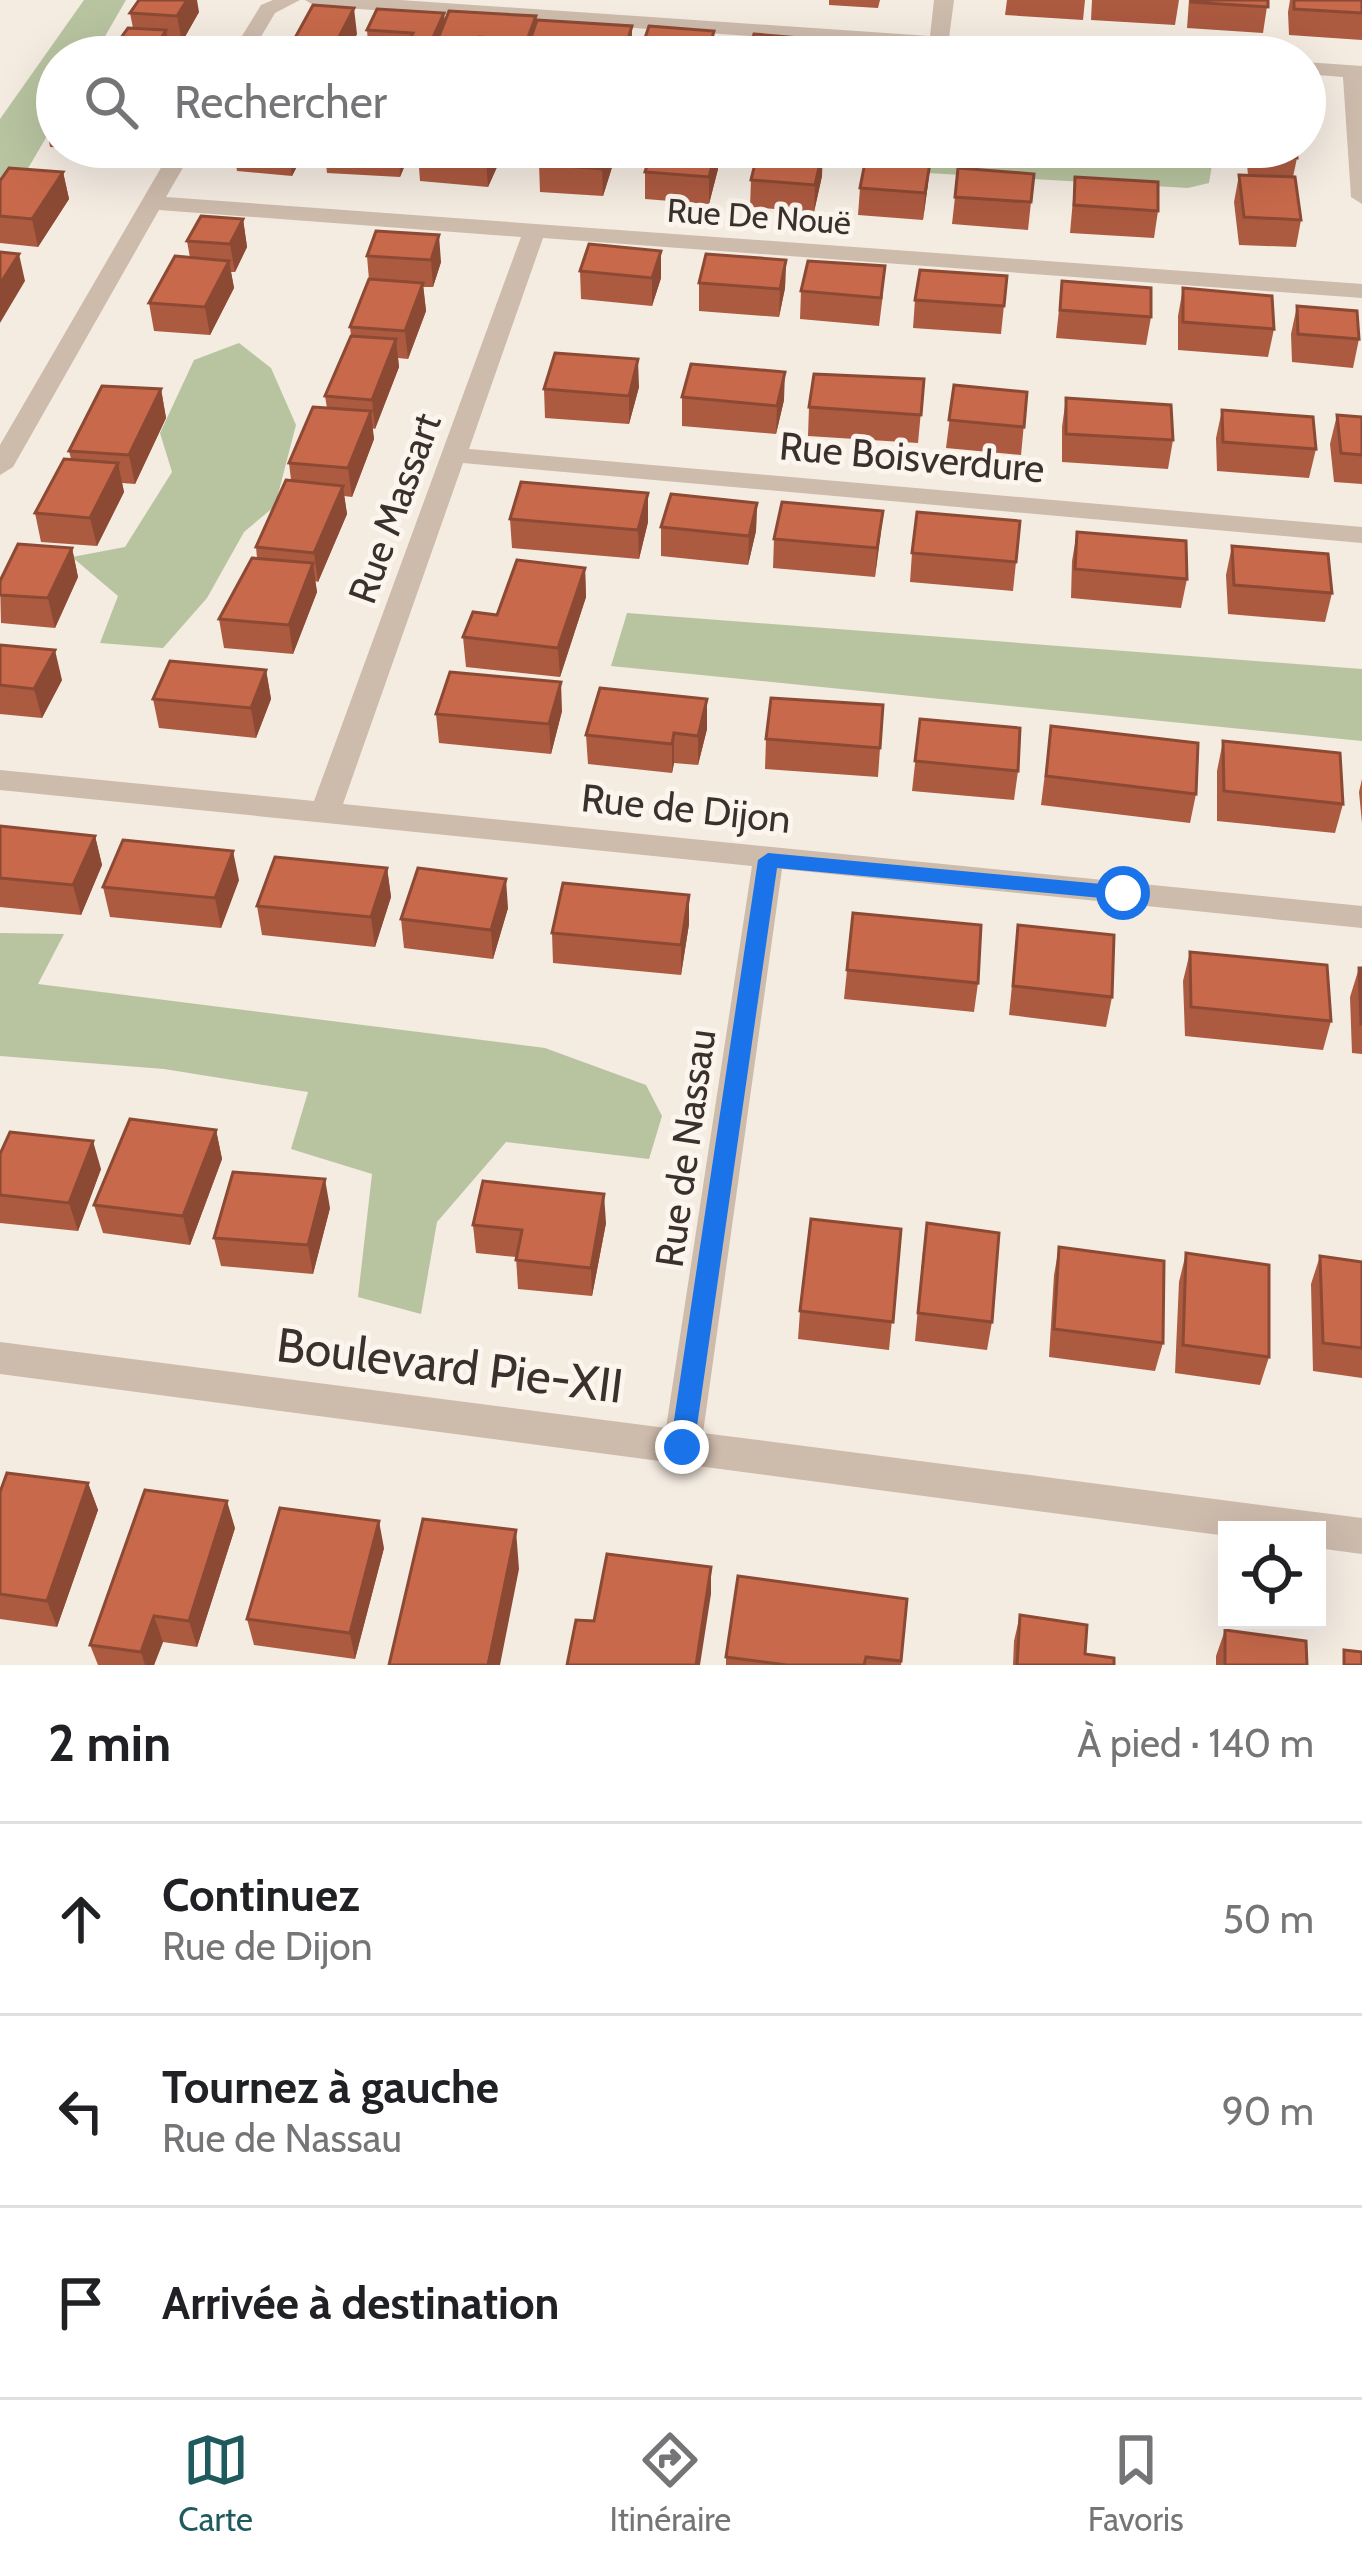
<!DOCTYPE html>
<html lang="fr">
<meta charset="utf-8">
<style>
:root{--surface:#fff;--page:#f6f6f6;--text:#202124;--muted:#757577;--line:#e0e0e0;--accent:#1f5a5e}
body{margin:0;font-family:Cabin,sans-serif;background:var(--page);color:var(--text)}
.controls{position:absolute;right:36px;bottom:36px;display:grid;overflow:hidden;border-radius:0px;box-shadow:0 12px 48px #0002}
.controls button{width:108px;height:108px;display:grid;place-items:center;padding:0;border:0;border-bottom:3px solid var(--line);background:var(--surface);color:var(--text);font:60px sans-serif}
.stop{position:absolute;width:36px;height:36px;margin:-27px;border:9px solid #1a73e8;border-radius:50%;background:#fff}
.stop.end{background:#1a73e8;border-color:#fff;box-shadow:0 3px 12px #0008}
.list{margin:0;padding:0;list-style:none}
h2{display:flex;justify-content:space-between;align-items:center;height:156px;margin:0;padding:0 48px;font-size:51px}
h2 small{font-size:39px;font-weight:400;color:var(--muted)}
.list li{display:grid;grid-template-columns:78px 1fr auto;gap:36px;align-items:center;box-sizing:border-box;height:192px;padding:0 48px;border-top:3px solid var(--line)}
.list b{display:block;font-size:45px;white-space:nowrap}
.list p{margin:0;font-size:39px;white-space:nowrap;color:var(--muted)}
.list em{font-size:39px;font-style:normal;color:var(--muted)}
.icon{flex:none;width:66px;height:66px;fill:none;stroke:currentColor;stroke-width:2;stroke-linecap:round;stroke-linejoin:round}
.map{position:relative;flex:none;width:1362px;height:1665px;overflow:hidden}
.search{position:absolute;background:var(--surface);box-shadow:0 12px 48px #0002;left:36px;right:36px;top:36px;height:132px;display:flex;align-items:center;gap:30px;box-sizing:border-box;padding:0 42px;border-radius:66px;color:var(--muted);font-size:45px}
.sheet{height:732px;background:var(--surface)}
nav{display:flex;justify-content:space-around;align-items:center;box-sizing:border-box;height:168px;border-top:3px solid var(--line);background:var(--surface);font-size:33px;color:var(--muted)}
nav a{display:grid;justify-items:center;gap:6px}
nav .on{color:var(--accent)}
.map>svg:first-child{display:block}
.green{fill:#b8c4a0}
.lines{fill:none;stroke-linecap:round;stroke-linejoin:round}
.minor{fill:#cdbbac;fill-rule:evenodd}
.wall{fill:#ac5a40}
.shaded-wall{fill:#8c4a34}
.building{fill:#c8694b;stroke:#8c4a34;stroke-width:3}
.route{fill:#1a73e8}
.labels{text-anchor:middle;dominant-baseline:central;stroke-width:10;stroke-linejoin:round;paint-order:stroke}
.far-street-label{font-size:33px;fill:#3b302b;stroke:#fbf5ee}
.street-label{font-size:39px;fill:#3b302b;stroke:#fbf5ee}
.near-street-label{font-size:48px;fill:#3b302b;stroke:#fbf5ee}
</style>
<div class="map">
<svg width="1362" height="1665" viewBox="0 0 1362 1665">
<rect width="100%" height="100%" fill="#f4ebe1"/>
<path class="green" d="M84,0H126L93,57H57V119L0,216V119Z
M880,147L1214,153L1209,183L1188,188L927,173L920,151Z
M239,343L271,368L296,425L275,506L244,532L207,598L163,648L100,643L118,596L72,557L125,547L172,472L160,433L194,360Z
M627,613L1362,669V741L611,666Z
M0,933L64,934L38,984L545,1048L646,1085L662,1116L649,1159L506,1142L437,1222L421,1314L358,1297L372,1174L291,1149L308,1092L164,1069L0,1056Z"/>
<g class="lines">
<path class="minor" d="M273,0H300L275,13L249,57H229L261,5Z
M305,0H400L930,36L934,0H954L949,38L1141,51L1151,57H1053L315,6Z
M1305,62L1362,66V204L1351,197L1343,77L1305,74Z
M173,147H195L166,197L1362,284V298L543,238L469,449L1362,527V543L463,463L343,804L1362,906V928L782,869L703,1433L1362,1518V1554L1317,1548V1530H1227V1536L0,1374V1342L666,1428L752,866L0,790V770L314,801L521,237L159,210L13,467L0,475V445Z"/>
</g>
<path class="wall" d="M829,0H880L878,8L829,5Z
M1007,0H1085L1083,20L1005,15Z
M1092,0H1179L1175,25L1091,20Z
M1189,0H1268L1263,33L1187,28Z
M1290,0H1362V40L1289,35L1288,12Z
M199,12L182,42L168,41L170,57H115L113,49L133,28L130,13Z
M444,13L445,22L632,26V52L631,57L369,56L367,30Z
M714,31V57H642V47Z
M357,34L345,57H297L295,38Z
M57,102V147H107L104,151L50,147L45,120Z
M233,147H307L292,176L237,171Z
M324,147H406L408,158L400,177L327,173Z
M653,147H718V169L709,204L645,199V172Z
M1247,147H1296L1297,158L1293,177L1301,220L1296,247L1239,245L1234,202L1239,175H1248L1246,154Z
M418,154L502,156L488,187L420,181Z
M614,161L603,196L540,192L539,164Z
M63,172L69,199L38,247L0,243V181Z
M1034,174L1028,230L952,224L955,197Z
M822,176L814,212L750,207L751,180Z
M1075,177L1158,211L1154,238L1070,233Z
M928,184L923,220L858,215L860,188Z
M243,219L247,247L235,272H231L234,288L210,335L154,331L149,303L190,258L187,241Z
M376,231L441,262L433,287H423L426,311L408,359L398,358L399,367L375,429L372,428L374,439L352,497L344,496L347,514L318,582L315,581L317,592L293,654L224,648L219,619L257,558L256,547L291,480L289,463L327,408L325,396L351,336L350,327L369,280L367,256Z
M786,260L785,288L779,317L699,311V283Z
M580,271L661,278L652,306L581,299Z
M1007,276L1001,334L913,328L915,300Z
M1062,281L1151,317L1146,345L1056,338Z
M1183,288L1274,329L1268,357L1178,350V316Z
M801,291L883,294L879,326L800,319Z
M1297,306L1359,339L1353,368L1292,362L1291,334Z
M924,379L918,443L808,436L809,407Z
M954,385L1027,392L1021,455L946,448Z
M639,387L629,424L545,418L544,389Z
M161,389L166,418L135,484L122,483L124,492L97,546L41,542L35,513L71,459L69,451Z
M682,397L784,400L776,434L682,426Z
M1066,398L1173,440L1168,469L1062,462V427Z
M1222,410L1316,449L1309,478L1217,471L1216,438Z
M1337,415L1362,417V484L1334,482L1330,444Z
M648,493V522L639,559L512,548L510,519Z
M757,503L756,531L748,565L661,556V527Z
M883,511L875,577L773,568L774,539Z
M1077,532L1187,579L1181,608L1071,598L1072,561Z
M1232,546L1332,593L1325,622L1228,614L1226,575Z
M72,548L78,577L55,628L1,623L0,581Z
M912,553L1016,562L1013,591L910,582Z
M585,568L586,597L560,677L466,667L463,637L497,615Z
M0,645L62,680L42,718L0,714Z
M266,670L271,699L256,738L159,728L153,699Z
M707,699V729L698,765L674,763L672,773L588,764L586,735Z
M883,705L878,777L765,769L766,739Z
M562,711L551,754L439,743L436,714Z
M920,719L1018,771L1014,800L912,791Z
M1051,726L1196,794L1190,823L1041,805Z
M1223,741L1343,804L1335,833L1217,821V771Z
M1362,779V823L1359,792Z
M0,826L95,836L102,865L81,915L0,907Z
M387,868L391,897L375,947L262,935L257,906Z
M239,880L221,928L110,917L103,887Z
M508,908L493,959L404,948L401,919Z
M689,924L681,975L553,963L552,933Z
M1018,925L1112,997L1106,1027L1009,1015Z
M1190,952L1331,1021L1323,1050L1185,1036L1183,981Z
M1359,968H1362V1054L1352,1053L1350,997Z
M847,970L978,983L974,1012L844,999Z
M216,1130L222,1159L190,1245L103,1233L94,1205Z
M0,1154L101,1169L78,1231L0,1223Z
M330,1208L313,1274L221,1266L214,1238Z
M606,1223L592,1296L518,1289L516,1257L476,1253L473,1225Z
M901,1229L889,1350L798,1339L800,1311Z
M1059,1247L1163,1343L1155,1371L1049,1357L1054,1275Z
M923,1252L992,1322L987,1350L915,1341Z
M1186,1253L1269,1357L1260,1385L1175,1373L1179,1282Z
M1320,1256L1362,1262V1378L1313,1371L1311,1284Z
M88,1483L98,1510L57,1627L0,1619V1492Z
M235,1528L197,1647L163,1642L154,1665H98L90,1645Z
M384,1548L355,1659L254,1645L247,1619Z
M907,1599L901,1665H726V1657Z
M1020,1615L1085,1654L1114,1665H1013L1014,1641Z
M1225,1630L1307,1665H1216V1656Z"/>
<path class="shaded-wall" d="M187,0H197L199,12L182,42L177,16Z
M354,8L357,34L345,57H339L337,41Z
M444,13L446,39L436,44L437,57H432L430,44Z
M632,26V52L631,57H625V49Z
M166,30L171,56L153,57V52Z
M714,31V57H708V52Z
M479,37L481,57H476V46Z
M289,147H307L292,176L288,148Z
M399,147H406L408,158L400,177Z
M492,147H501L502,156L488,187L486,160Z
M609,147H614V161L603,196L602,169Z
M717,147L718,169L709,204V177Z
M823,149L822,176L814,212L815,185Z
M931,157L928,184L923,220L925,193Z
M63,172L69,199L38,247L32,219Z
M243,219L247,247L235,272L230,244Z
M439,235L441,262L433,287L431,260Z
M661,251V278L652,306V278Z
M19,254L25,281L0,323V284Z
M786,260L785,288L779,317L780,289Z
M229,261L234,288L210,335L205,307Z
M423,283L426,311L408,359L405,331Z
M396,339L399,367L375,429L372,400Z
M638,359L639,387L629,424V396Z
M785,372L784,400L776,434L777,406Z
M161,389L166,418L135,484L129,455Z
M371,411L374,439L352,497L348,468Z
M118,463L124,492L97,546L90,518Z
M343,486L347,514L318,582L314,553Z
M648,493V522L639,559L638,530Z
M757,503L756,531L748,565L749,536Z
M883,511L880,540L875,577L877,548Z
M72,548L78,577L55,628L48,598Z
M313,563L317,592L293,654L289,625Z
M585,568L586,597L560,677L558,648Z
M55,650L62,680L42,718L34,689Z
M266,670L271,699L256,738L251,708Z
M561,682L562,711L551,754L549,724Z
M707,699V729L698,765V736Z
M674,733V763L672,773V744Z
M95,836L102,865L81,915L73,885Z
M233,851L239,880L221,928L215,898Z
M387,868L391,897L375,947L371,917Z
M506,879L508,908L493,959L491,930Z
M689,895V924L681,975V945Z
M216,1130L222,1159L190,1245L183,1216Z
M93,1141L101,1169L78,1231L69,1203Z
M325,1179L330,1208L313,1274L308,1245Z
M604,1194L606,1223L592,1296L591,1268Z
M88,1483L98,1510L57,1627L47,1601Z
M227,1501L235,1528L197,1647L189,1621Z
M379,1521L384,1548L355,1659L350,1633Z
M516,1530L519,1569L500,1665H488Z
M711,1567V1594L700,1665H696Z
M154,1616L163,1642L154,1665H145L141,1652Z"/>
<path class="building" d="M139,0H187L177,16L130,13Z
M1191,0H1268V7L1191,2Z
M1294,0H1362V13L1294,9Z
M313,5L354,8L337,41L295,38Z
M377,9L444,13L430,44L408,42L413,33L367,30Z
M449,11L536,16L527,40L479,37L476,46L436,44Z
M537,20L632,26L625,49L529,43Z
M649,26L714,31L708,52L642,47Z
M128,28L166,30L153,52L113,49Z
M754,34L825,40L820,57H747Z
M872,42L952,48L951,57H869Z
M992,50L1066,56V57H991Z
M57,102V121L45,120Z
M341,147H399L397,150Z
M421,147H492L486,160L418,154Z
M546,147H609L602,169L539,164Z
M653,147H717L709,177L645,172Z
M759,147L823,149L815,185L751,180Z
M1253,147H1296L1297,158L1254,155Z
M867,152L931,157L925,193L860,188Z
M9,168L63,172L32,219L0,216V181Z
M958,168L1034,174L1031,202L955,197Z
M1239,175L1295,177L1301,220L1244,217Z
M1075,177L1158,182V211L1074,205Z
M201,216L243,219L230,244L187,241Z
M376,231L439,235L431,260L367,256Z
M589,244L661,251L652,278L580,271Z
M0,252L19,254L0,284Z
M706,254L786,260L780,289L699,283Z
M175,256L229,261L205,307L149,303Z
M808,261L885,266L881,298L801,291Z
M920,270L1007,276L1004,306L915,300Z
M369,279L423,283L405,331L350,327Z
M1062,281L1151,288V317L1060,310Z
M1183,288L1272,296L1274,329L1183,322Z
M1297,306L1357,311L1359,339L1298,334Z
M351,336L396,339L372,400L325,396Z
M555,353L638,359L629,396L544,389Z
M691,364L785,372L777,406L682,397Z
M814,374L924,379L921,415L809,407Z
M954,385L1027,392L1024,427L949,420Z
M102,386L161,389L129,455L69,451Z
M1066,398L1171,405L1173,440L1066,434Z
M313,407L371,411L348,468L289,463Z
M1222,410L1313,417L1316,449L1223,442Z
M1337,415L1362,417V455L1341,453Z
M64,459L118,463L90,518L35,513Z
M286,480L343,486L314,553L256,547Z
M521,482L648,493L638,530L510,519Z
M671,494L757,503L749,536L661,527Z
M782,502L883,511L877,548L774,539Z
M917,512L1020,521L1016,562L912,553Z
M1077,532L1186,541L1187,579L1075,569Z
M18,544L72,548L48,598L0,595V581Z
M1232,546L1328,554L1332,593L1234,585Z
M252,558L313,563L289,625L219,619Z
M517,560L585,568L558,648L463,637L473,612L497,615Z
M0,645L55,650L34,689L0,685Z
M170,661L266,670L251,708L153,699Z
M450,672L561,682L549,724L436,714Z
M600,688L707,699L698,736L674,733L672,744L586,735Z
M771,698L883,705L880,748L766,739Z
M920,719L1020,728L1018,771L915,761Z
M1051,726L1198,743L1196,794L1046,776Z
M1223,741L1340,753L1343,804L1224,791Z
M0,826L95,836L73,885L0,878Z
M123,840L233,851L215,898L103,887Z
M275,857L387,868L371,917L257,906Z
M418,868L506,879L491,930L401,919Z
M563,883L689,895L681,945L552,933Z
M853,913L981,925L978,983L847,970Z
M1018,925L1114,935L1112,997L1013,986Z
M1190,952L1327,965L1331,1021L1191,1007Z
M1359,968H1362V1024H1361Z
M130,1119L216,1130L183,1216L94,1205Z
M10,1132L93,1141L69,1203L0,1195V1154Z
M233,1172L325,1179L308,1245L214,1238Z
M483,1181L604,1194L591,1268L516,1260L522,1230L473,1225Z
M811,1219L901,1229L893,1322L800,1311Z
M927,1223L999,1233L992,1322L918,1313Z
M1059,1247L1164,1261L1163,1343L1054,1329Z
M1186,1253L1269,1265V1357L1183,1345Z
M1320,1256L1362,1262V1348L1323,1343Z
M7,1473L88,1483L47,1601L0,1594V1492Z
M145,1490L227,1501L189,1621L154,1616L141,1652L90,1645Z
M280,1508L379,1521L350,1633L247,1619Z
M423,1519L516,1530L488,1665H389Z
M607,1554L711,1567L696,1665H567L576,1620L594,1621Z
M738,1576L907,1599L901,1661L866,1657L864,1665H787L726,1657Z
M1020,1615L1087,1625L1085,1654L1114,1658V1665H1017Z
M1225,1630L1306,1641L1307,1665H1225Z
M1344,1650L1362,1652V1665H1344Z"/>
<path class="route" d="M768,853L1123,886L1133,893L1123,900L777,868L694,1447L682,1458L670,1447L758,860Z"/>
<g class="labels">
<g class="far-street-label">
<text transform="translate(759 216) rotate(4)">Rue De Nouë</text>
</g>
<g class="street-label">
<text transform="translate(912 457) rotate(5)">Rue Boisverdure</text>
<text transform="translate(394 508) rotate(-70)">Rue Massart</text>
<text transform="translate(686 808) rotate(6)">Rue de Dijon</text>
<text transform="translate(685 1148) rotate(-82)">Rue de Nassau</text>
</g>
<g class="near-street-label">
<text transform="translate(450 1365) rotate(7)">Boulevard Pie-XII</text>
</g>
</g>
</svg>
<div class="controls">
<button><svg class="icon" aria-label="locate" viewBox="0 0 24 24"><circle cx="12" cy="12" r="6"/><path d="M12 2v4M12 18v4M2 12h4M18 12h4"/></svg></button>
</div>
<div class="stop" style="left:1123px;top:893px"></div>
<div class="stop end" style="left:682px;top:1447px"></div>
<div class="search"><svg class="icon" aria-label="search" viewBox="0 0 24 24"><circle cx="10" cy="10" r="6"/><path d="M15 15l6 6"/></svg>Rechercher</div>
</div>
<section class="sheet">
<h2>2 min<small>À pied · 140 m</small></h2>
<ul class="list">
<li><svg class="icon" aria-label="ahead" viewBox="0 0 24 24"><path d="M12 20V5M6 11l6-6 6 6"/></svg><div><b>Continuez</b><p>Rue de Dijon</p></div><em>50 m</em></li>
<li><svg class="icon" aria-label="left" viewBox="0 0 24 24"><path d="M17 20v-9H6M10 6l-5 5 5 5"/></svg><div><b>Tournez à gauche</b><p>Rue de Nassau</p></div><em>90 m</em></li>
<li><svg class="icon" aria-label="arrive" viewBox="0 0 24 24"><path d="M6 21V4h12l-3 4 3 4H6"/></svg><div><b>Arrivée à destination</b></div></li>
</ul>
</section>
<nav>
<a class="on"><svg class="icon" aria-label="map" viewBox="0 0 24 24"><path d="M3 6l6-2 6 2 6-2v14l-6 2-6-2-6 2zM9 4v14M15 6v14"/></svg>Carte</a>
<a><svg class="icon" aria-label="directions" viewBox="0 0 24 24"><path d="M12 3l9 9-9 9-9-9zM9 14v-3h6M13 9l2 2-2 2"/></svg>Itinéraire</a>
<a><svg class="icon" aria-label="saved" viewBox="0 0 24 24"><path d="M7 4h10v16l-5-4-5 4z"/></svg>Favoris</a>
</nav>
